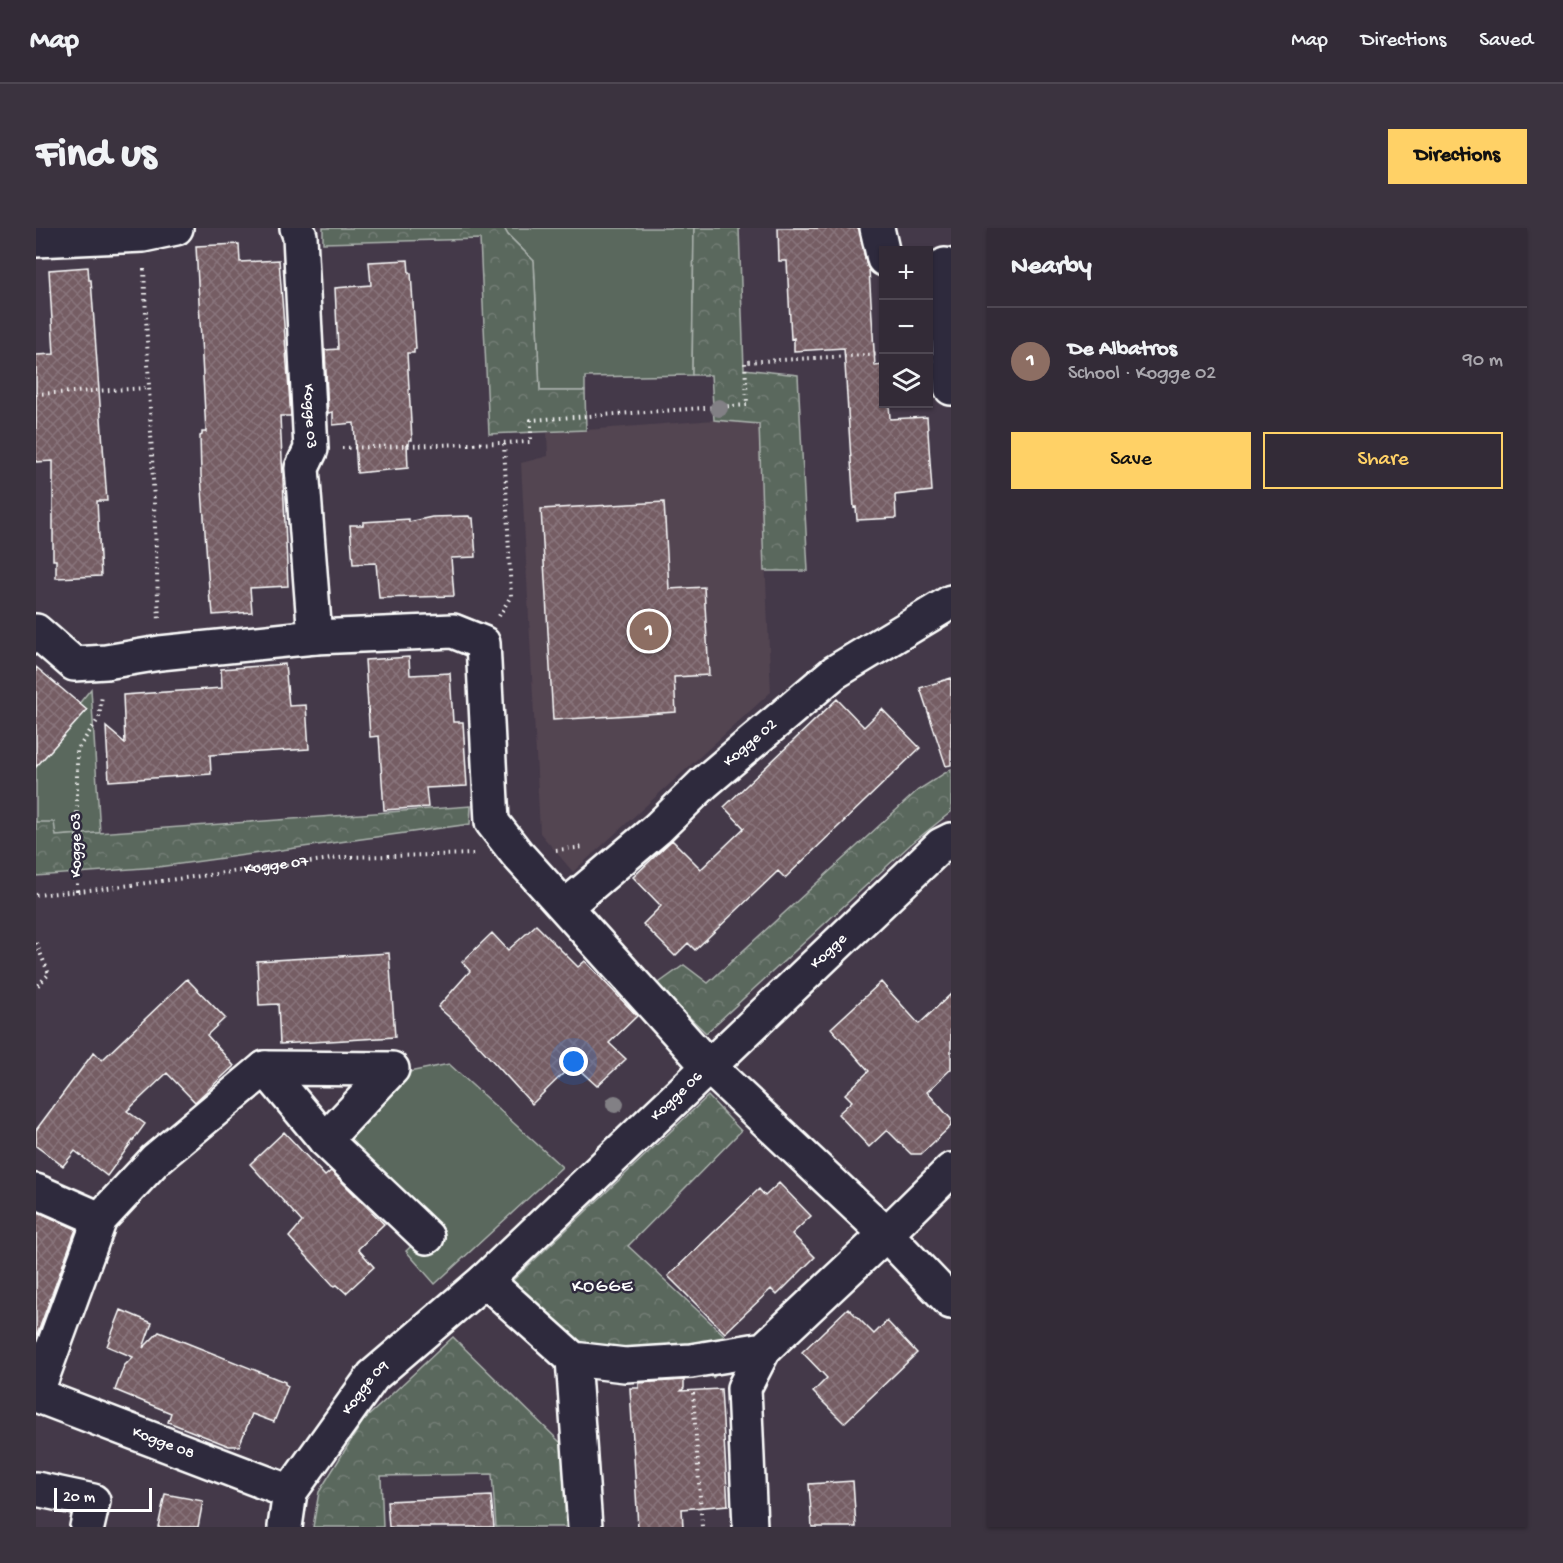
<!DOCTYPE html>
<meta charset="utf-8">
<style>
:root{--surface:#332b37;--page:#3b333f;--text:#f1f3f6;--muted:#a9a7ad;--line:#4e4752;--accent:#ffd166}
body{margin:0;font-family:"Gochi Hand",sans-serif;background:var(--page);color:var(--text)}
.controls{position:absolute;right:18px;top:18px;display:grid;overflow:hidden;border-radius:0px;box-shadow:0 2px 4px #0004}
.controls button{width:54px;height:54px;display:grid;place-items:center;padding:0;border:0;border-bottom:2px solid var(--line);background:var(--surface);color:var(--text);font:30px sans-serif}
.scale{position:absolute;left:18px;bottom:15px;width:98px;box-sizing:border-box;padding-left:6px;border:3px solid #fff;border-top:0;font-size:16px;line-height:21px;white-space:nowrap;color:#fff;-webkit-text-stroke:4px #2f2a3d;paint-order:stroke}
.you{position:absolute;left:538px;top:834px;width:21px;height:21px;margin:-15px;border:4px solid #fff;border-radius:50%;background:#1a73e8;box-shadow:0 0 0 9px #1a73e833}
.badge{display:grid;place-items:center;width:39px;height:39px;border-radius:50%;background:var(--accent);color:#fff;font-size:20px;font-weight:700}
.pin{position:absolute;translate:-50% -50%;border:3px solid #fff;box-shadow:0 2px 6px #0006}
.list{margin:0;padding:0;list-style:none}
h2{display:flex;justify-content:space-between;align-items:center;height:78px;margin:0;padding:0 24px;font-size:26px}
h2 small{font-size:20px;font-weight:400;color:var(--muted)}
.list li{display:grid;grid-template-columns:39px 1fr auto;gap:18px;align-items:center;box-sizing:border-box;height:108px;padding:0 24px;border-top:2px solid var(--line)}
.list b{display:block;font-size:22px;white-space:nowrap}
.list p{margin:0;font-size:20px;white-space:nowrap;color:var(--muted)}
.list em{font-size:20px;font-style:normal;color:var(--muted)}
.actions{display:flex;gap:12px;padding:18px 24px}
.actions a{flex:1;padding:14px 0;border:2px solid var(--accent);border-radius:0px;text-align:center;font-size:21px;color:var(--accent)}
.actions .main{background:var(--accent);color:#111}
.icon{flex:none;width:33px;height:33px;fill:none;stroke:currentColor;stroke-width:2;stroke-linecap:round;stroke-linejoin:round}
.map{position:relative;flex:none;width:915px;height:1299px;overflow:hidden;border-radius:0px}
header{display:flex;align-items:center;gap:36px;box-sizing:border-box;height:84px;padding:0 30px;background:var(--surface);border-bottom:2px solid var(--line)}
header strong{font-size:28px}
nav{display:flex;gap:33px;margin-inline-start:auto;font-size:21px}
.intro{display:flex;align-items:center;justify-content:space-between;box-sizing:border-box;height:144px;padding:0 36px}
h1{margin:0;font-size:42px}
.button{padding:15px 27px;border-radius:0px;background:var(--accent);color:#111;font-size:21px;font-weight:700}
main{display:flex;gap:36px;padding:0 36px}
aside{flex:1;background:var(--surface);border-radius:0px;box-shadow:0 2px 4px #0004}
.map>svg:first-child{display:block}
.built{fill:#524451}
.green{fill:#5a675d;stroke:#acb3ae;stroke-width:1.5}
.forest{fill:url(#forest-crowns);stroke:#acb3ae;stroke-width:1.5}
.building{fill:url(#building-cross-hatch);stroke:#fff;stroke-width:1.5}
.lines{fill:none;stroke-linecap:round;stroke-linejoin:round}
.minor-casing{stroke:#fff;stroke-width:38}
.tertiary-casing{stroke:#fff;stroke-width:38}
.path{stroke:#fff;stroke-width:4;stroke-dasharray:1.5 4.5;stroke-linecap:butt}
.minor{stroke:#2f2a3d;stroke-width:33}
.tertiary{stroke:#2f2a3d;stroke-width:33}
.tree{fill:#828085}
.labels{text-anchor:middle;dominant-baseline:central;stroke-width:5;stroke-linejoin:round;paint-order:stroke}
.street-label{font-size:16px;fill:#fff;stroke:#2f2a3d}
.neighbourhood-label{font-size:18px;letter-spacing:1.5px;fill:#fff;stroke:#2f2a3d}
</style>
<header>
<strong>Map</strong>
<nav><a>Map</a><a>Directions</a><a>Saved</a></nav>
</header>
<div class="intro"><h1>Find us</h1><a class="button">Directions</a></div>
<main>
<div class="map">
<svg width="915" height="1299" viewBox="0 0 915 1299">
<defs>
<pattern id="forest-crowns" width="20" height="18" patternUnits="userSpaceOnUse" patternTransform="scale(1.5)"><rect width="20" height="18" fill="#5a675d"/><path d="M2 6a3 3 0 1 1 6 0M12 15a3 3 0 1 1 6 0" fill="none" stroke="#737e75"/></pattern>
<pattern id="building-cross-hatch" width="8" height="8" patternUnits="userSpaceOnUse" patternTransform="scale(1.5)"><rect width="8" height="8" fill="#745d64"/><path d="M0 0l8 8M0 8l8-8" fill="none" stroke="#89757b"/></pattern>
</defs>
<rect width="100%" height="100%" fill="#443949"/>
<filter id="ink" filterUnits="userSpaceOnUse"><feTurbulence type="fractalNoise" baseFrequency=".0167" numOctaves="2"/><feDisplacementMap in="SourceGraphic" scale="12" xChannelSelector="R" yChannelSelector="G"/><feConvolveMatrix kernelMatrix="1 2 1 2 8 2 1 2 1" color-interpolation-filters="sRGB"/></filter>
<g filter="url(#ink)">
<path class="built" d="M678,192L723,195L735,464L537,644L504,605L485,235L512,228L511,205Z"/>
<path class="green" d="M468,0H658L656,147L549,149V163H504L498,33L472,7Z
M55,461L64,605L20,608L0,594V528Z
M413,836L526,939L399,1056L370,1023L390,1004L314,911L373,844Z"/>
<path class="forest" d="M287,0H468L472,7L498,33L504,163H549L550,202L453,206L444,11L287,15Z
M658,0H703L708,141L762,147L772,343H728L723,196L678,192L675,147H656Z
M915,541V584L875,616L670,805L620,757L648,737L672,755L882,562Z
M435,578L434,596L122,639L0,648V594H18L20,608Z
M672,868L705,903L592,1018L698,1116L699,1126L677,1150L644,1120L546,1129L475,1054Z
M417,1109L526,1216L530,1299H460L456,1246L345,1248L347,1299H277L283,1264L327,1193Z"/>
<path class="building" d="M742,0H823L830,35L833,42L839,138L848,137V176H853L854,191L891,189L896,263L859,267L860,290L821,292L820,279L818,280L808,120L758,123V110L755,111L751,33H743Z
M203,16L204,34L243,32L255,188H244L252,358L214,360L216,384L177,387L176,375H174L165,247L164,208L166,207V204H170L160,18Z
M372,32L373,45H375L380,121H378V125H371L376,212H373V216H371L372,240L321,245L318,195L297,197V184L292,185L289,122L302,121L299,60L335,57L333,34Z
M52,39L53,52H55L71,273H61L65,348L20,350V332H17V233L0,234V127L18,126L13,42Z
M628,274L633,361L668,359L673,447L638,449L640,484L517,492L505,281Z
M433,288L434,290H437L440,329L415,330L418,368L343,370L340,335L317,336L314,297H327V294L373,291V294L396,289Z
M373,429L374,447L414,445L417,494H427L431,558L390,560L392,579L348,582L343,508L334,509L329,432Z
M249,436L253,478L270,477L273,521L174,527L175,546L73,553L70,499L89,515L87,467L186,460L185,441Z
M0,439L51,482L0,539Z
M915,450V537L910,538L884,460Z
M801,471L828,499L846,481L884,520L749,650L742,643L659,722L652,715L639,728L607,696L625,678L597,649L636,612L665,641L708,600L688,579Z
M500,697L542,739L549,733L601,788L573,815L590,831L561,858L537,836L496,876L431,805L402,779L434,743L426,734L456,705L472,722Z
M353,725L359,809L244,816L242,776L223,777L221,733Z
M151,751L189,790L171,807L198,838L159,874L131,845L91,883L109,896L71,948L39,923L27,938L0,918V902L58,824L66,832Z
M845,754L883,796L915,766V841L891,864L915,891V898L885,926H875L851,902L833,919L802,886L816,873L809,866L833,843L795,800Z
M248,904L289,948L295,943L348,996L322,1021L338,1039L310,1065L301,1057L299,1058L297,1057L253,1009L266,994L214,936Z
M743,955L775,988L756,1006L779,1029L741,1067L735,1061L689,1105L632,1048L723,961L729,968Z
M0,983L40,1001L1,1107L0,1106Z
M812,1080L838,1106L851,1093L881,1125L808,1195L777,1164L791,1150L766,1124Z
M85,1082L116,1095L107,1120L123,1104L249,1154V1156L252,1158L238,1194L216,1186L203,1218H193L132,1194L135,1185L79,1162L88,1138L97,1129L71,1118Z
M648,1152V1160L645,1163L685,1161L692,1277L646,1281L647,1299H602L594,1160H603V1155Z
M817,1253L820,1299H776L773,1256Z
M129,1266L167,1273L162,1299H122Z
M455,1268L458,1299H353L351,1273Z"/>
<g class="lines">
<defs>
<g id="minor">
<path id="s2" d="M261,0L264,8L275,221L266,240L279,409"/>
<path d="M841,0L848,31"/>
<path d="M0,12L107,7L140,0"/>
<path d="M909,37L915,160"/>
<path d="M0,403L38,436L70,434L124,425L279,409L417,403L447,415L456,594L481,626L672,838L850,1006L728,1121L655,1133L589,1137L537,1131L449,1052"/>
<path id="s3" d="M530,678L621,601L668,555L799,444L915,374"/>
<path d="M229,840L356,841L289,912"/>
<path d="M915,942L850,1006L915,1074"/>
<path d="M0,963L64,991"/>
<path d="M537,1131L549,1299"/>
<path d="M0,1166L64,991L119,932L229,840L289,912L391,1009"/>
<path id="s4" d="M0,1167L254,1264"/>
<path d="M0,1261L57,1273L51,1299"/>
<path d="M714,1299L708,1160L728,1121"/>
</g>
<g id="tertiary">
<path id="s5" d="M249,1299L254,1264L337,1148L449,1052L905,617L915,612"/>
</g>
</defs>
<use href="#minor" class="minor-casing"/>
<use href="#tertiary" class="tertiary-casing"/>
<g class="path">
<path d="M108,41L123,393"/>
<path d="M0,166L113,160"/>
<path d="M306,220L495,214V192L711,177L709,134L848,126"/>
<path d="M463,388L475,368L468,215"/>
<path d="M520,622L549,619"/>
<path d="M41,663V522L63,490L66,467"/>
<path id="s1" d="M0,667L64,661L311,629L441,626"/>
<path d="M0,715L13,746L0,759"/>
<path d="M657,1165L666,1299"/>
</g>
<use href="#minor" class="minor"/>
<use href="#tertiary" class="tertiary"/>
</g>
<g class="tree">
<circle cx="683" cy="180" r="9"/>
<circle cx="579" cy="876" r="9"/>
</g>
</g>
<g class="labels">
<g class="street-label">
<text stroke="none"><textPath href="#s2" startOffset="189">Kogge 03</textPath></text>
<text stroke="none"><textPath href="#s3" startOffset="246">Kogge 02</textPath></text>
<text transform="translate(41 617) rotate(-90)">Kogge 03</text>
<text stroke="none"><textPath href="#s1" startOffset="242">Kogge 07</textPath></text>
<text stroke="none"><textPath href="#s5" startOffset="801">Kogge</textPath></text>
<text stroke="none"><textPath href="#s5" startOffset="591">Kogge 06</textPath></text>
<text stroke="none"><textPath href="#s5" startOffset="164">Kogge 09</textPath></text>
<text stroke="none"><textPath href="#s4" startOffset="136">Kogge 08</textPath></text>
</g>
<g class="neighbourhood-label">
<text x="567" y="1059">KOGGE</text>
</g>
</g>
</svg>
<div class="controls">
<button>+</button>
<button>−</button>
<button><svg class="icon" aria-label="layers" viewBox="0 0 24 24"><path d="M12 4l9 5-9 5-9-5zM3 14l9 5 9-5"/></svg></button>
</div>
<div class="scale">20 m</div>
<div class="you"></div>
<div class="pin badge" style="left:613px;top:403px;background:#8d6e63">1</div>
</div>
<aside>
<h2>Nearby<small></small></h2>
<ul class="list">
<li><span class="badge" style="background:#8d6e63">1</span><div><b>De Albatros</b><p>School · Kogge 02</p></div><em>90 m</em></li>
</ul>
<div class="actions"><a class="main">Save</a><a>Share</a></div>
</aside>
</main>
